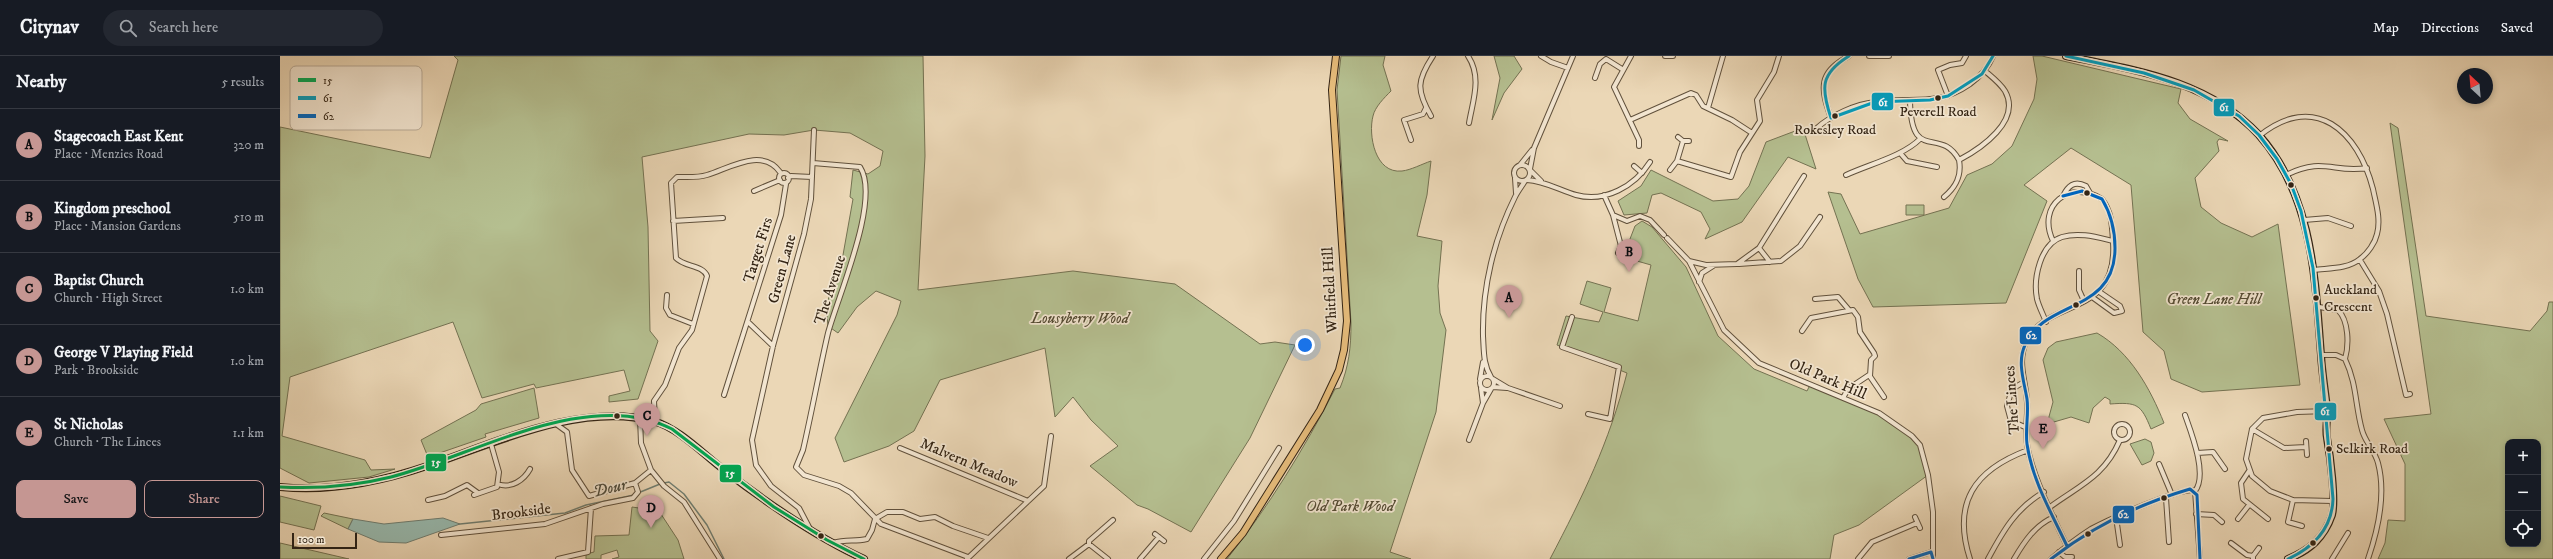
<!DOCTYPE html>
<meta charset="utf-8">
<style>
:root{--surface:#171b24;--page:#242831;--text:#f1f3f6;--muted:#9ea1a6;--line:#363941;--accent:#c59692}
body{margin:0;font-family:"IM FELL DW Pica",serif;background:var(--page);color:var(--text)}
.controls{position:absolute;right:12px;bottom:12px;display:grid;overflow:hidden;border-radius:8px;box-shadow:0 2px 6px #0003}
.controls button{width:36px;height:36px;display:grid;place-items:center;padding:0;border:0;border-bottom:1px solid var(--line);background:var(--surface);color:var(--text);font:20px sans-serif}
.compass{position:absolute;left:2177px;top:12px;width:36px;height:36px;border-radius:50%;background:var(--surface);box-shadow:0 2px 6px #0003;rotate:334deg}
.scale{position:absolute;left:12px;bottom:10px;width:65px;box-sizing:border-box;padding-left:4px;border:2px solid #332414;border-top:0;font-size:11px;line-height:14px;white-space:nowrap;color:#332414;-webkit-text-stroke:3px #f2e5d0;paint-order:stroke}
.you{position:absolute;left:1025px;top:289px;width:14px;height:14px;margin:-10px;border:3px solid #fff;border-radius:50%;background:#1a73e8;box-shadow:0 0 0 6px #1a73e833}
.badge{display:grid;place-items:center;width:26px;height:26px;border-radius:50%;background:var(--accent);color:#111;font-size:13px;font-weight:700}
.pin{position:absolute;translate:-50% -33px;filter:drop-shadow(0 1px 2px #0008)}
.pin::after{content:'';position:absolute;top:21px;width:14px;height:12px;background:inherit;clip-path:polygon(0 0,100% 0,50% 100%)}
.list{margin:0;padding:0;list-style:none}
h2{display:flex;justify-content:space-between;align-items:center;height:52px;margin:0;padding:0 16px;font-size:17px}
h2 small{font-size:13px;font-weight:400;color:var(--muted)}
.list li{display:grid;grid-template-columns:26px 1fr auto;gap:12px;align-items:center;box-sizing:border-box;height:72px;padding:0 16px;border-top:1px solid var(--line)}
.list b{display:block;font-size:15px;white-space:nowrap}
.list p{margin:0;font-size:13px;white-space:nowrap;color:var(--muted)}
.list em{font-size:13px;font-style:normal;color:var(--muted)}
.actions{display:flex;gap:8px;padding:12px 16px}
.actions a{flex:1;padding:9px 0;border:1px solid var(--accent);border-radius:8px;text-align:center;font-size:14px;color:var(--accent)}
.actions .main{background:var(--accent);color:#111}
.icon{flex:none;width:22px;height:22px;fill:none;stroke:currentColor;stroke-width:2;stroke-linecap:round;stroke-linejoin:round}
.map{position:relative;flex:none;width:2273px;height:503px;overflow:hidden}
header{display:flex;align-items:center;gap:24px;box-sizing:border-box;height:56px;padding:0 20px;background:var(--surface);border-bottom:1px solid var(--line)}
header strong{font-size:19px}
nav{display:flex;gap:22px;margin-inline-start:auto;font-size:14px}
.search{width:280px;height:36px;background:var(--page);display:flex;align-items:center;gap:10px;box-sizing:border-box;padding:0 14px;border-radius:22px;color:var(--muted);font-size:15px}
main{display:flex}
aside{flex:1;background:var(--surface)}
.map>svg:first-child{display:block}
.green{fill:#b5bf90;stroke:#747252;fill-rule:evenodd}
.water{fill:#98baaf;stroke:#707e71}
.lines{fill:none;stroke-linecap:round;stroke-linejoin:round}
.stream{stroke:#707e71;stroke-width:1.5}
.street-casing{stroke:#61513c;stroke-width:6}
.secondary-casing{stroke:#332414;stroke-width:8}
.primary-casing{stroke:#332414;stroke-width:8}
.street{stroke:#f2e5d0;stroke-width:4}
.secondary{stroke:#f2e5d0;stroke-width:5.5}
.primary{stroke:#e6bc7b;stroke-width:6}
.bus-1-casing{stroke:#f2e5d0;stroke-width:6}
.bus-2-casing{stroke:#f2e5d0;stroke-width:6}
.bus-3-casing{stroke:#f2e5d0;stroke-width:6}
.bus-1{stroke:#00a651;stroke-width:3}
.bus-2{stroke:#059cbb;stroke-width:3}
.bus-3{stroke:#0065bd;stroke-width:3}
.bus-dot{fill:#332414;stroke:#f2e5d0;stroke-width:1.5}
.labels{text-anchor:middle;dominant-baseline:central;stroke-width:3.5;stroke-linejoin:round;paint-order:stroke}
.bus-label{font-size:14px;fill:#332414;stroke:#f2e5d0}
.street-label{font-size:15px;fill:#332414;stroke:#f2e5d0}
.park-label{font-size:15px;font-style:italic;fill:#544b33;stroke:#f2e5d0}
.water-label{font-size:16px;font-style:italic;fill:#4c4a3b;stroke:#f2e5d0}
.key{fill:#f2e5d0;stroke:#b9ab98;stroke-width:1}
.key-label{font-size:11px;fill:#332414}
.line-badge{stroke:#f2e5d0;stroke-width:1.5}
.badge-label{font-size:11px;text-anchor:middle;font-weight:bold;fill:#fff}
</style>
<header>
<strong>Citynav</strong>
<div class="search"><svg class="icon" aria-label="search" viewBox="0 0 24 24"><circle cx="10" cy="10" r="6"/><path d="M15 15l6 6"/></svg>Search here</div>
<nav><a>Map</a><a>Directions</a><a>Saved</a></nav>
</header>
<main>
<aside>
<h2>Nearby<small>5 results</small></h2>
<ul class="list">
<li><span class="badge">A</span><div><b>Stagecoach East Kent</b><p>Place · Menzies Road</p></div><em>320 m</em></li>
<li><span class="badge">B</span><div><b>Kingdom preschool</b><p>Place · Mansion Gardens</p></div><em>510 m</em></li>
<li><span class="badge">C</span><div><b>Baptist Church</b><p>Church · High Street</p></div><em>1.0 km</em></li>
<li><span class="badge">D</span><div><b>George V Playing Field</b><p>Park · Brookside</p></div><em>1.0 km</em></li>
<li><span class="badge">E</span><div><b>St Nicholas</b><p>Church · The Linces</p></div><em>1.1 km</em></li>
</ul>
<div class="actions"><a class="main">Save</a><a>Share</a></div>
</aside>
<div class="map">
<svg width="2273" height="503" viewBox="0 0 2273 503">
<rect width="100%" height="100%" fill="#ebd7b6"/>
<filter id="stains"><feTurbulence type="fractalNoise" baseFrequency=".005" numOctaves="4"/><feColorMatrix values="0 0 0 0 .2 0 0 0 0 .09 0 0 0 0 .02 0 0 0 .5 -.17"/></filter>
<radialGradient id="worn" r=".72"><stop offset=".6" stop-color="#630" stop-opacity="0"/><stop offset="1" stop-color="#630" stop-opacity=".3"/></radialGradient>
<path class="green" d="M174,0H643L645,100L638,234L793,215L895,228L980,288L995,286L1015,289L970,382L911,476L868,453L857,449L810,410L838,390L811,364L793,341L775,361L765,292L660,324L634,375L609,390L564,406L555,382L617,259L621,245L596,235L577,251L558,277L548,270L546,250L563,199L573,143L570,141L573,114L588,118L600,110L603,95L570,77L534,74L504,79L469,78L362,101L368,171L370,275L378,285L358,343L329,346V340L350,335L344,314L256,332L254,328L202,342L173,266L10,321L2,380L85,404L91,414L115,413L89,421L29,427L0,412V71L150,102L178,4Z
M1061,0H1105L1103,9L1111,35C1104,42 1095,51 1093,60C1088,79 1095,118 1122,115C1131,114 1142,108 1151,105L1147,139L1137,180L1162,185L1158,230L1160,257L1166,274L1156,356L1110,496L1131,503H947C989,450 1024,393 1055,333L1060,332C1069,310 1071,291 1071,267L1057,34Z
M1214,0H1234L1242,13L1224,37L1212,64L1220,22Z
M1753,0H1762L1901,33L1898,47L1910,63L1948,85L1939,83L1937,86L1939,95L1915,122L1921,151L1941,167L1972,181L1998,168L2020,329L1922,336L1891,323L1884,295L1863,276L1851,129L1791,92L1744,129L1767,145L1726,247L1593,251L1578,223L1548,136L1561,138L1580,178L1669,152L1687,119L1712,108L1732,90L1754,43L1757,23Z
M2110,67L2118,72L2146,260L2250,275L2267,255L2269,246H2273V503H2098L2105,487L2108,464L2125,465V408L2104,363L2151,358ZM2228,386H2258V488H2228Z
M1523,72L1536,113L1508,101L1462,166L1425,183L1430,173L1421,156L1381,137L1372,139L1367,157L1344,159L1338,145L1361,130L1371,114L1433,145L1458,143L1469,130L1486,86Z
M1626,149H1644V159H1626Z
M1362,165L1372,171L1406,211L1438,280L1474,313L1527,335L1530,329C1563,342 1620,358 1640,389C1644,397 1646,410 1648,419L1579,469L1554,479L1550,503H1270C1303,440 1329,387 1347,317L1277,289L1286,260L1319,266L1323,256L1300,248L1307,225L1331,232L1324,256L1358,265L1371,209L1343,201L1355,170Z
M1817,277C1850,296 1870,332 1884,367L1871,373C1861,348 1857,346 1830,348V344L1825,341L1813,352L1809,367L1791,361L1767,368L1773,346L1763,304L1768,292L1776,286Z
M254,332L259,362L205,378L206,381L148,401L141,384L196,354L201,348Z
M1865,383L1871,386L1874,397L1871,405L1862,409L1850,388Z
M0,440L41,450L34,474L0,466Z
M352,451L379,455L398,484L404,503H332L339,501L337,494L321,499V503H306V498L314,496L315,480L349,479Z
M44,457L73,463L68,473L41,460Z
M0,487L69,503H0Z"/>
<path class="water" d="M163,462L180,468L126,487L99,486L68,473L73,463L104,468Z"/>
<g class="lines">
<path class="stream" d="M384,427L389,426L404,438L427,469L444,503
M358,437L380,428
M180,468L285,457L306,449L354,439"/>
<defs>
<path id="street" d="M1188,0C1202,21 1193,44 1189,67
M1261,0L1271,6L1288,12
M1351,0L1334,31L1359,84V90
M1385,0H1393
M1589,0H1609
M1315,22L1320,8L1326,3L1342,13
M1668,40L1658,14L1670,9L1682,7L1686,0
M1630,44C1631,109 1660,69 1679,104C1682,120 1676,131 1664,141
M1428,52L1443,0
M1151,60C1136,34 1137,24 1153,0
M1551,62C1540,32 1538,16 1569,0
M1350,64L1411,37L1416,39L1423,50L1452,64L1472,77
M1537,72C1551,59 1576,48 1595,46C1633,40 1655,52 1690,28C1701,20 1708,12 1713,0
M1979,80C2035,35 2078,75 2093,133C2096,148 2101,163 2097,178C2095,187 2088,197 2080,203C2068,213 2049,212 2034,214
M1398,81L1403,85H1409
M1131,84L1124,64L1143,58L1146,52
M1621,98L1627,105L1657,111
M1679,104C1700,93 1742,65 1725,35C1720,27 1712,21 1705,15
M1397,105L1451,121L1460,96L1480,65L1477,44L1494,16L1499,0
M533,107L580,111C601,143 558,240 548,277C539,316 532,355 523,394L516,411L524,419L559,430L571,437L601,468L688,501
M1234 117a8 8 0 1 1 16 0a8 8 0 1 1-16 0Z
M1240,109L1252,94
M1354,110L1362,117
M1250,113L1254,92L1293,0
M1390,114L1397,105L1403,85
M1251,115L1261,125
M499 122a5 5 0 1 1 10 0a5 5 0 1 1-10 0Z
M1566,119C1590,108 1623,100 1640,83
M2006,119C2044,100 2054,118 2087,112
M508,122L511,120L532,121
M1235,122L1236,137
M1247,124C1265,125 1279,134 1296,139C1325,147 1355,130 1370,106
M474,135L500,124
M1324,139L1333,159L1347,165L1360,160L1370,164L1384,179
M1783,140C1788,130 1794,124 1806,130L1810,137
M1333,159L1341,190L1338,197
M2024,164L2048,162L2071,170
M393,165L443,162
M1387,182L1409,205L1444,274L1479,307L1599,357L1632,380L1640,389L1648,419L1653,456V503
M1773,185C1756,149 1790,123 1822,143C1832,156 1832,170 1833,186C1838,263 1767,241 1746,286C1737,307 1746,324 1747,346C1748,362 1744,377 1748,394C1755,425 1773,461 1787,490
M1479,192L1490,206
M2080,204L2099,235L2107,258L2126,339L2130,338
M1409,205L1426,209L1457,208L1479,192L1524,120
M1459,208L1501,205L1520,190L1540,161
M1799,215V234L1804,245
M1419,226L1422,217L1433,210
M387,239L386,252L390,259L413,268
M1812,241L1834,257L1842,255L1840,250L1818,235
M1535,243L1558,241L1569,254
M2039,251L2058,254C2069,265 2069,289 2065,303
M1292,261L1282,291L1339,311L1330,363L1308,358
M468,266L493,290
M1766,266C1763,258 1759,251 1757,243C1753,223 1760,188 1782,181C1799,176 1816,181 1833,185
M1522,275L1531,262L1573,254L1578,261L1580,276L1594,297L1595,300L1591,304L1590,320
M2041,299H2056L2065,303C2077,328 2075,349 2082,374C2085,386 2095,395 2098,407C2106,437 2098,474 2088,503
M1200 327a7 7 0 1 1 14 0a7 7 0 1 1-14 0Z
M1211,321C1203,308 1204,295 1203,280C1202,232 1214,183 1235,141C1238,135 1242,130 1245,125
M1200,323L1203,306
M1213,323L1228,332L1280,350
M1744,326L1732,333L1727,350L1731,365L1745,371
M1213,331L1227,332
M1201,332L1203,347
M444,339L501,159L506,128
M1563,342L1568,333L1589,319L1604,341
M2048,355L2017,356L1983,362L1972,373L1966,403L1972,420L1990,435L2013,444L2052,445
M1905,359C1911,376 1928,419 1915,435
M360,362L361,387L371,414L384,430L404,446L440,503
M375,365L374,345L385,329L399,292L412,274L427,220C423,209 404,211 396,202L391,127L397,121C407,121 417,122 427,119C450,112 482,91 500,116
M1834 376a8 8 0 1 1 16 0a8 8 0 1 1-16 0Z
M276,368L287,376L292,414L309,440L355,427L371,414
M1972,373L2004,392L2026,391
M1189,384L1203,347L1211,333
M2026,385L2027,399
M620,392L748,445
M1917,397L1933,396L1945,413
M1879,408L1892,439
M1969,415L1961,427L1963,443L1988,463
M218,428C231,433 244,424 250,413
M1915,435L1920,503
M194,439L217,431L219,416L211,388
M1886,442L1889,486
M148,444L165,440L187,429L198,437
M2013,444L2008,466L2022,470
M1770,451C1800,429 1824,421 1840,384
M1916,458L1934,459L1942,466
M1635,461L1640,472
M1836,461L1840,489
M1958,463L1969,449
M530,473L519,452L491,430L476,409L472,384L493,290L524,178L531,143L534,74
M875,478L884,485
M161,479L265,468L323,448L353,442L358,436L355,427
M553,487C567,483 574,486 587,483L592,474L595,463L607,456H623L640,463L655,461L673,470L708,482
M1951,487L1967,499L1973,500V503
M809,488V485L833,464
M1779,496L1785,501H1792
M1973,500L1979,492
M278,503L308,496L311,452
M687,503L764,430L771,380
M789,503L809,488L828,503
M860,503L879,481
M924,503L954,465L999,392
M1578,503L1592,486L1637,467
M1629,503L1651,496
M1690,503C1672,447 1694,414 1748,394
M1708,503C1723,475 1736,452 1764,436
M1734,503C1744,486 1755,469 1774,461
M1771,503C1784,492 1797,482 1811,473C1824,466 1904,429 1915,435
M2052,503L2068,477"/>
<path id="secondary" d="M1786,0C1855,14 1928,24 1979,79C2033,140 2035,222 2041,299C2042,317 2045,334 2047,352C2048,362 2045,373 2047,382C2050,399 2056,444 2052,459C2044,482 2030,494 2008,503
M0,431C50,436 100,426 147,410C215,387 301,346 373,365C399,372 423,398 444,414C487,447 534,480 584,503"/>
<path id="primary" d="M941,503L963,477L1040,354L1059,314L1064,294L1067,265L1052,34L1056,0"/>
</defs>
<use href="#street" class="street-casing"/>
<use href="#secondary" class="secondary-casing"/>
<use href="#primary" class="primary-casing"/>
<use href="#street" class="street"/>
<use href="#secondary" class="secondary"/>
<use href="#primary" class="primary"/>
<defs>
<path id="bus-1" d="M0,431C38,433 75,430 111,421C193,400 309,330 392,373L494,451L547,484L584,503"/>
<path id="bus-2" d="M1569,0C1540,18 1541,32 1551,62L1595,46L1650,44L1668,40L1702,18L1713,0
M1786,0L1864,17L1914,34L1959,60L1979,79L1997,103L2011,128L2021,155L2033,212L2053,443C2052,473 2034,491 2008,503"/>
<path id="bus-3" d="M1783,140L1802,135L1822,143C1831,158 1835,175 1835,192C1835,258 1764,243 1745,289C1737,306 1744,325 1747,343C1749,358 1745,373 1747,388C1752,424 1772,458 1787,490
M1629,503L1651,496L1653,503
M1771,503C1813,470 1859,448 1910,433L1917,439L1920,503"/>
</defs>
<use href="#bus-1" class="bus-1-casing"/>
<use href="#bus-2" class="bus-2-casing"/>
<use href="#bus-3" class="bus-3-casing"/>
<use href="#bus-1" class="bus-1"/>
<use href="#bus-2" class="bus-2"/>
<use href="#bus-3" class="bus-3"/>
</g>
<g class="bus-dot">
<circle cx="1658" cy="42" r="3.5"/>
<circle cx="1555" cy="60" r="3.5"/>
<circle cx="2011" cy="129" r="3.5"/>
<circle cx="1807" cy="137" r="3.5"/>
<circle cx="2036" cy="242" r="3.5"/>
<circle cx="1796" cy="249" r="3.5"/>
<circle cx="337" cy="360" r="3.5"/>
<circle cx="2049" cy="393" r="3.5"/>
<circle cx="1884" cy="442" r="3.5"/>
<circle cx="1808" cy="478" r="3.5"/>
<circle cx="541" cy="480" r="3.5"/>
<circle cx="2033" cy="487" r="3.5"/>
</g>
<g class="labels">
<g class="bus-label">
<text x="1658" y="56">Peverell Road</text>
<text x="1555" y="74">Rokesley Road</text>
<text x="2044" y="234" text-anchor="start">Auckland<tspan x="2044" dy="17">Crescent</tspan></text>
<text x="2056" y="393" text-anchor="start">Selkirk Road</text>
</g>
<g class="street-label">
<text transform="translate(478 194) rotate(-73)">Target Firs</text>
<text transform="translate(502 213) rotate(-75)">Green Lane</text>
<text transform="translate(550 234) rotate(-72)">The Avenue</text>
<text transform="translate(1050 234) rotate(-93)">Whitfield Hill</text>
<text transform="translate(1548 323) rotate(23)">Old Park Hill</text>
<text transform="translate(1732 344) rotate(-94)">The Linces</text>
<text transform="translate(689 407) rotate(23)">Malvern Meadow</text>
<text transform="translate(241 456) rotate(-7)">Brookside</text>
</g>
<g class="park-label">
<text x="1934" y="243">Green Lane Hill</text>
<text x="800" y="262">Lousyberry Wood</text>
<text x="1070" y="450">Old Park Wood</text>
</g>
<g class="water-label">
<text transform="translate(330 432) rotate(-13)">Dour</text>
</g>
</g>
<rect x="10" y="10" width="132" height="64" rx="6" class="key"/>
<rect x="18" y="22" width="18" height="4" fill="#00a651"/>
<rect x="18" y="40" width="18" height="4" fill="#059cbb"/>
<rect x="18" y="58" width="18" height="4" fill="#0065bd"/>
<g class="key-label">
<text x="43" y="28">15</text>
<text x="43" y="46">61</text>
<text x="43" y="64">62</text>
</g>
<g class="line-badge">
<rect x="1591" y="36" width="23" height="19" rx="4" fill="#059cbb"/>
<rect x="1933" y="42" width="22" height="19" rx="4" fill="#059cbb"/>
<rect x="1739" y="270" width="23" height="19" rx="4" fill="#0065bd"/>
<rect x="2034" y="346" width="23" height="19" rx="4" fill="#059cbb"/>
<rect x="145" y="397" width="22" height="19" rx="4" fill="#00a651"/>
<rect x="439" y="408" width="23" height="19" rx="4" fill="#00a651"/>
<rect x="1832" y="449" width="23" height="19" rx="4" fill="#0065bd"/>
</g>
<g class="badge-label">
<text x="1603" y="50">61</text>
<text x="1944" y="55">61</text>
<text x="1751" y="283">62</text>
<text x="2045" y="359">61</text>
<text x="156" y="410">15</text>
<text x="450" y="421">15</text>
<text x="1843" y="462">62</text>
</g>
<rect width="100%" height="100%" filter="url(#stains)"/>
<rect width="100%" height="100%" fill="url(#worn)"/>
</svg>
<div class="controls">
<button>+</button>
<button>−</button>
<button><svg class="icon" aria-label="locate" viewBox="0 0 24 24"><circle cx="12" cy="12" r="6"/><path d="M12 2v4M12 18v4M2 12h4M18 12h4"/></svg></button>
</div>
<svg class="compass" viewBox="-18 -18 36 36"><path d="M0-13l5 13h-10z" fill="#e53935"/><path d="M0 13l5-13h-10z" fill="#9ea1a6"/></svg>
<div class="scale">100 m</div>
<div class="you"></div>
<div class="pin badge" style="left:1229px;top:262px">A</div>
<div class="pin badge" style="left:1349px;top:216px">B</div>
<div class="pin badge" style="left:367px;top:380px">C</div>
<div class="pin badge" style="left:371px;top:472px">D</div>
<div class="pin badge" style="left:1763px;top:393px">E</div>
</div>
</main>
